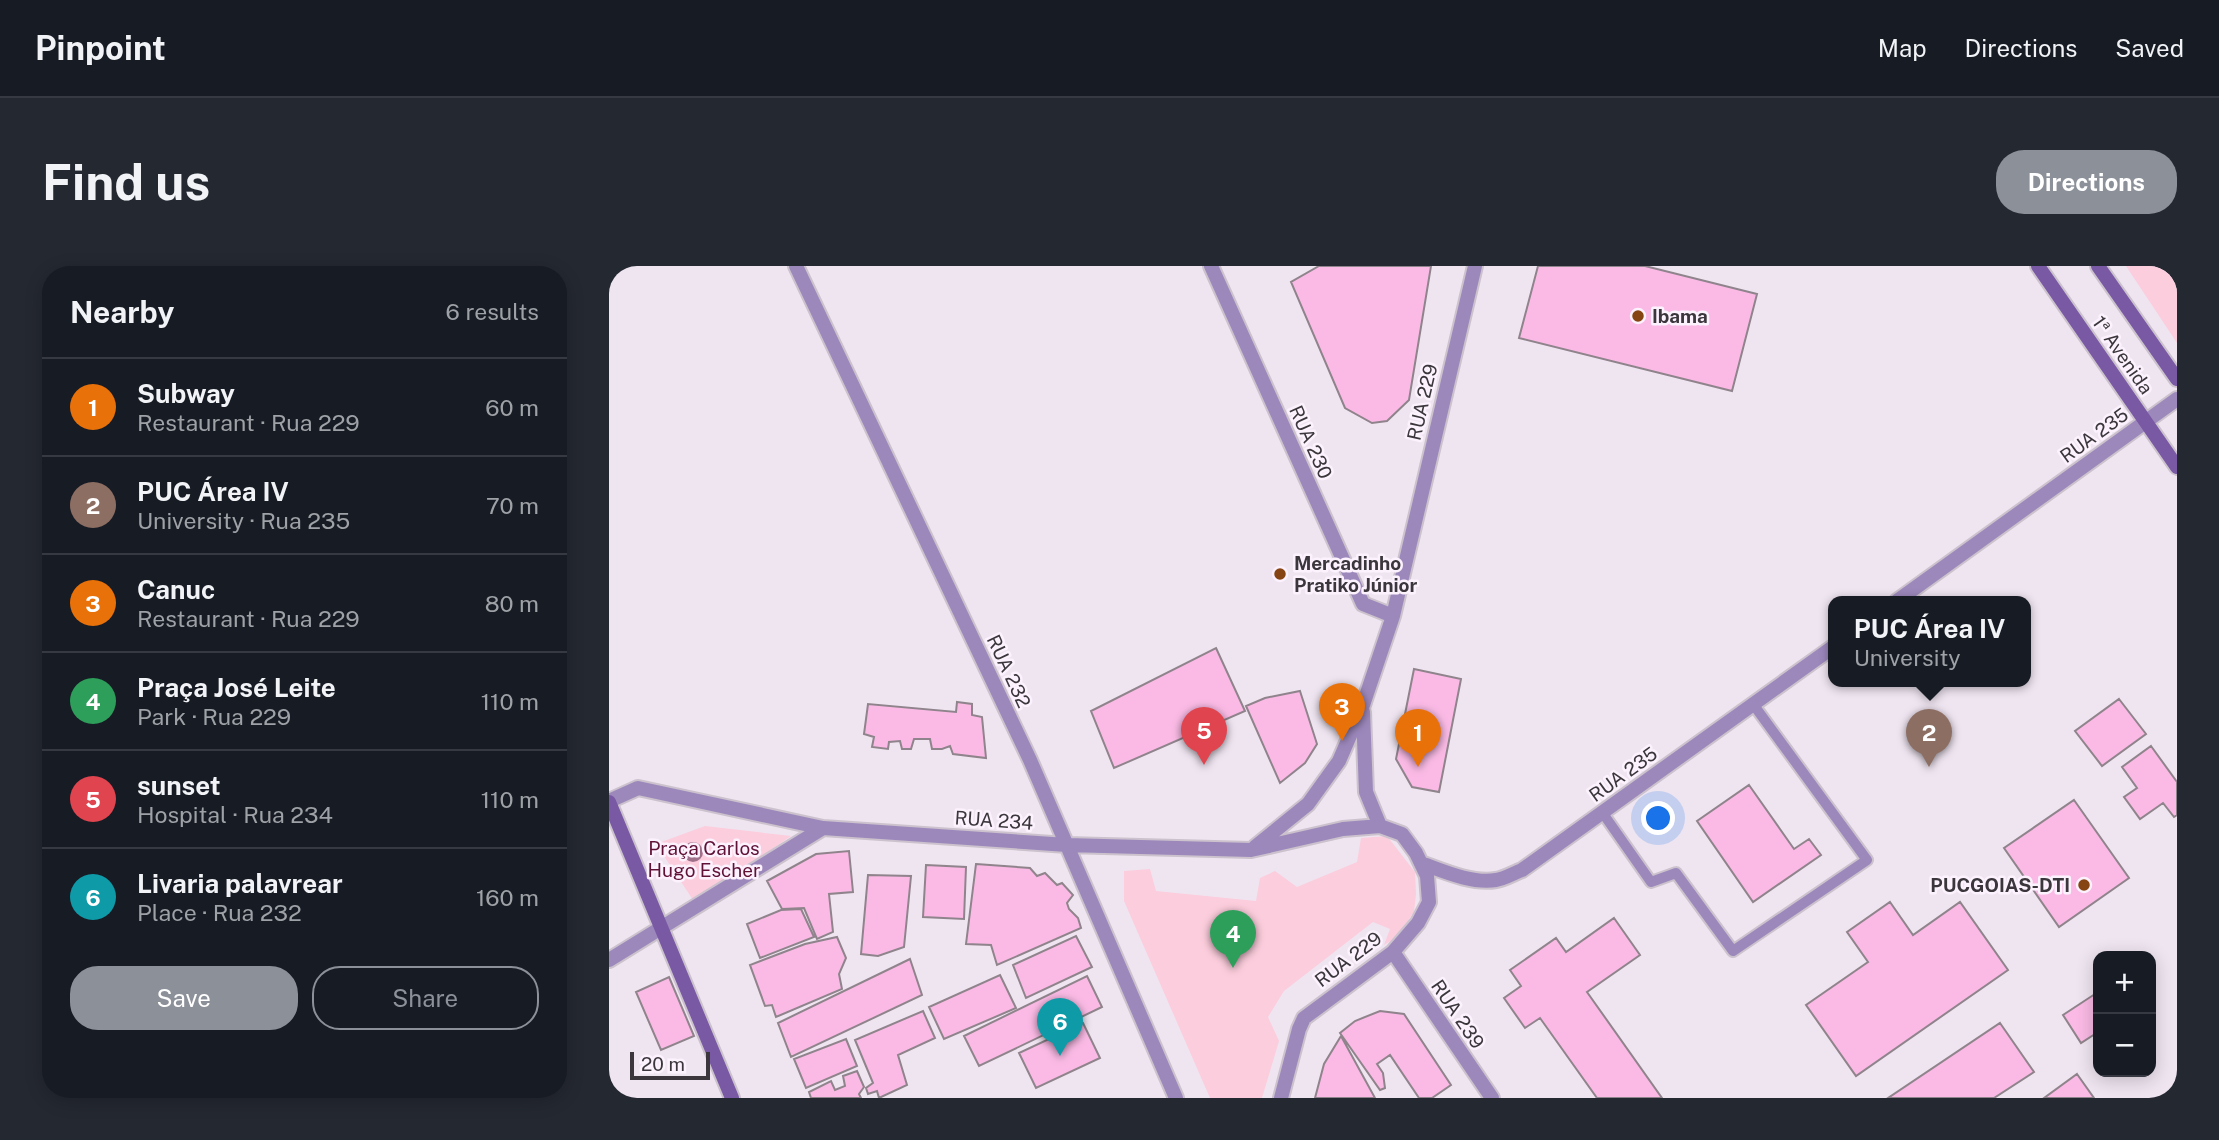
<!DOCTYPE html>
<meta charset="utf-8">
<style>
:root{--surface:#171b24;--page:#242831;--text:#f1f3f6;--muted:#9ea1a6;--line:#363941;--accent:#8c9099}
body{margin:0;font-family:"Public Sans",sans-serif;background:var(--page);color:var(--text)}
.controls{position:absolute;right:21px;bottom:21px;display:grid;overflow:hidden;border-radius:14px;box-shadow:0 4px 18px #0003}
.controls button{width:63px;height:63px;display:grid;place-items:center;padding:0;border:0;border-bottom:2px solid var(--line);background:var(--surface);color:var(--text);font:35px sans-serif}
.scale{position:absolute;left:21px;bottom:18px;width:80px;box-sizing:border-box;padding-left:7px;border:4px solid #3a363b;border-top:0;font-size:19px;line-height:24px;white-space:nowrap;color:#3a363b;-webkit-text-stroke:5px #fcf2fe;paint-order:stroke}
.you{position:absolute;left:1050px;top:553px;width:24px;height:24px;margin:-18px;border:5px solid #fff;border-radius:50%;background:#1a73e8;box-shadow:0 0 0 10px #1a73e833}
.badge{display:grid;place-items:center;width:46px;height:46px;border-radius:50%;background:var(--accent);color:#fff;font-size:23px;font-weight:700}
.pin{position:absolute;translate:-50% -58px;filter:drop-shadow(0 2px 4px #0008)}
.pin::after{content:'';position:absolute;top:37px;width:24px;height:21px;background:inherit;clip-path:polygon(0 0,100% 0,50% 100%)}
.popup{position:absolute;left:1219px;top:330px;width:203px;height:91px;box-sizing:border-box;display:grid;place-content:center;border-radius:14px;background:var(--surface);filter:drop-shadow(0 2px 5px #0005);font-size:23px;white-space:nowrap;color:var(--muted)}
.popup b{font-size:26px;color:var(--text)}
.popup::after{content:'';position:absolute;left:50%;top:100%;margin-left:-14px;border:14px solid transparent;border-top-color:var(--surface)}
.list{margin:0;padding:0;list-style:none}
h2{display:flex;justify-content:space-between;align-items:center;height:91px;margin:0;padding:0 28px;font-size:30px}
h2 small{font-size:23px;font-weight:400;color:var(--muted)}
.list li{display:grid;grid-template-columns:46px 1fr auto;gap:21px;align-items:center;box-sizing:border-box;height:98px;padding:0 28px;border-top:2px solid var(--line)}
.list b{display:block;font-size:26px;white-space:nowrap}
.list p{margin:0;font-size:23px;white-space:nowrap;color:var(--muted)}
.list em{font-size:23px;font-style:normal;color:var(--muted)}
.actions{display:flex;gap:14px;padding:21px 28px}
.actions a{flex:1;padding:16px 0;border:2px solid var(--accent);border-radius:28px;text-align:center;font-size:24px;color:var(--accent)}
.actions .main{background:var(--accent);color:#fff}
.map{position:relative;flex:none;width:1568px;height:832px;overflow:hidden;border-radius:28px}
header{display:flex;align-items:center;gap:42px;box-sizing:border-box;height:98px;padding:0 35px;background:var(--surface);border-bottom:2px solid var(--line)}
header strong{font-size:33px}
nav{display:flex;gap:38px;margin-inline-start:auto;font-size:24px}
.intro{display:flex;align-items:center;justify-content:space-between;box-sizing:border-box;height:168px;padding:0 42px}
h1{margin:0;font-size:49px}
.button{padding:18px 32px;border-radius:28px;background:var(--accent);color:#fff;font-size:24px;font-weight:700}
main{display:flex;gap:42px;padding:0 42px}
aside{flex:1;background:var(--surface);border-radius:28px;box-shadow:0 4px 18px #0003}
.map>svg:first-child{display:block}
.green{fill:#fccddc}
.building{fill:#fabae5;stroke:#90848c;stroke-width:2}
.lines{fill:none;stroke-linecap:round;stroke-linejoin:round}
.lane-casing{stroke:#cbc2cd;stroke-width:14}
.street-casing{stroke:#cbc2cd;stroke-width:18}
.secondary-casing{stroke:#cbc2cd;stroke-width:18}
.lane{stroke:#9d88bc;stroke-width:10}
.street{stroke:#9d88bc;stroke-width:14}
.secondary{stroke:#7a59a4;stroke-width:14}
.tree{fill:#a0708a}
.poi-dot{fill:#864412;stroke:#fcf2fe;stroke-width:2.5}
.labels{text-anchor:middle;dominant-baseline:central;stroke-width:5;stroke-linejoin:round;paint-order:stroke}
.poi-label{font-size:19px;font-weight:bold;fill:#3a363b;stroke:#fcf2fe;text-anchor:start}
.street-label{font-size:19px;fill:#3a363b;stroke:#fcf2fe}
.park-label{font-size:19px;fill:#601136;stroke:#fcf2fe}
</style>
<header>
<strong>Pinpoint</strong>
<nav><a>Map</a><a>Directions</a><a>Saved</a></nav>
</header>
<div class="intro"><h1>Find us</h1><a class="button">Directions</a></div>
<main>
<aside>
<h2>Nearby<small>6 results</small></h2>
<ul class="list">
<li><span class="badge" style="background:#e8710a">1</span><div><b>Subway</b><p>Restaurant · Rua 229</p></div><em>60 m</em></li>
<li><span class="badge" style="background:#8d6e63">2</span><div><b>PUC Área IV</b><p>University · Rua 235</p></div><em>70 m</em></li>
<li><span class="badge" style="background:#e8710a">3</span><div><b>Canuc</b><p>Restaurant · Rua 229</p></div><em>80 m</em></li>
<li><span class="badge" style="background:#2e9e5b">4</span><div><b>Praça José Leite</b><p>Park · Rua 229</p></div><em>110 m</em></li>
<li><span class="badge" style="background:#e0444e">5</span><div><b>sunset</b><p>Hospital · Rua 234</p></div><em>110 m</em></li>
<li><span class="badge" style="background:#0f9aa8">6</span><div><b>Livaria palavrear</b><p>Place · Rua 232</p></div><em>160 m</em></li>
</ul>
<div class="actions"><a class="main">Save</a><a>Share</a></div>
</aside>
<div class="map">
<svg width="1568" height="832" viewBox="0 0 1568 832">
<rect width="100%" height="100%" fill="#efe5f1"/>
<path class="green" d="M1517,0H1568V77Z
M96,560L182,570L86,637L47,578Z
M778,570L806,606L807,628L805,646L787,672L775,679L781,663L764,656L675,725L659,751L670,775L653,832H601L515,635V605L541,603L547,625L647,635L651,612L666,605L688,621L748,596L752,572Z"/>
<path class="building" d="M710,0H822L800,134L778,155L763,157L736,142L682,16Z
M929,0H1036L1148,28L1123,125L910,72Z
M607,382L636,445L505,502L482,445Z
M805,403L852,413L830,526L803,521L787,493Z
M691,425L708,478L696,497L671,517L637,440L656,432Z
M1510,433L1537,468L1493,500L1466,465Z
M348,436L363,438V449L373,451L377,492L344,488L341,480L333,483H323L321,473H305L302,483H293L291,475L280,476L279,483L263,481L265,471L255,468L259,438L347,446Z
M1542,480L1568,516V549L1565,551L1554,537L1531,553L1515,531L1528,522L1513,501Z
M1140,519L1185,583L1200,573L1212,589L1144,636L1088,555Z
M1465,534L1520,612L1450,661L1395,582Z
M240,585L244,626L220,628L224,666L208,673L195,642L173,643L158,615L207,588Z
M367,598L421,602L428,610L436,607L448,619L453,617L464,629L458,637L460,643L469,652L472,662L388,699L382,679L357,678Z
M317,599L357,601L355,653L314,651Z
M259,609L302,610L295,681L269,690L252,688Z
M1281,636L1304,669L1351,636L1399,704L1247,810L1197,739L1259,696L1238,666Z
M192,643L205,671L151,692L138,658L172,644Z
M1005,652L1031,689L978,726L1053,832H988L931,752L916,762L895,732L912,720L901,704L947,672L957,686Z
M467,670L483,701L417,732L404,699Z
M228,671L237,692L230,708L233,723L167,751L163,739L156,740L141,699L196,678Z
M301,693L313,729L182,791L169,757Z
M391,709L407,742L335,773L320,741Z
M478,710L493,741L370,800L355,770Z
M60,711L85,770L52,784L27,726Z
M1489,726V766L1472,777L1454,749Z
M314,745L326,772L289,789L298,819L270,832L268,825L259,828L257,822L264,817L246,774Z
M771,745L795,748L842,819L823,832H810L781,789L768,798L774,807L776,822L771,824L731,767L746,755Z
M474,757L491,792L427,822L410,787Z
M1391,757L1425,806L1385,832H1279Z
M732,770L766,832H706L715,798Z
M237,773L248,800L197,822L185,793Z
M248,805L255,821L250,828L252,832H202L200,826L222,815L226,824L236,820L234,810Z
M1468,808L1485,832H1435Z"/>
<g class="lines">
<defs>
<path id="lane" d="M993,546L1042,616L1067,607L1124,685L1258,594L1144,438"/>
<path id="street" d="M187,0L421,494L567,832
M602,0L754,338L784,350
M1288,335L1568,133
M754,446L757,526L771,560
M0,535L29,522L214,562L458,579L642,584L734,563L771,560L793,568L807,587L818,610L820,636L809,657L784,686L695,752L690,763L672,832
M646,581L699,538L730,495L753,442L784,350L866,0
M812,597C834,605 863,618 887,614C895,613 905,607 913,604L1224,381
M784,686L883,832
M0,694L214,562"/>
<path id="secondary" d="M1429,0L1568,201
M1489,0L1568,113
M0,536L123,832"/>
</defs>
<use href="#lane" class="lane-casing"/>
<use href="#street" class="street-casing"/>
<use href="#secondary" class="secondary-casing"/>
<use href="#lane" class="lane"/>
<use href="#street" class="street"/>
<use href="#secondary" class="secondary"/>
</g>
<circle class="tree" cx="84" cy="586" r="10"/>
<g class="poi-dot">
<circle cx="1029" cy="50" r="7"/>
<circle cx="671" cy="308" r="7"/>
<circle cx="1475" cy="619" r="7"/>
</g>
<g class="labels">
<g class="poi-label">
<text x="1043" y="50">Ibama</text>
<text x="685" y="297">Mercadinho<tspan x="685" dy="22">Pratiko Júnior</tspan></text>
<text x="1461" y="619" text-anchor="end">PUCGOIAS-DTI</text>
</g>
<g class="street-label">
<text transform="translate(1514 89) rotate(55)">1ª Avenida</text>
<text transform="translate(813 136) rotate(-77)">RUA 229</text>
<text transform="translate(1485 169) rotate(-36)">RUA 235</text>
<text transform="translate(702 176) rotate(66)">RUA 230</text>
<text transform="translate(400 405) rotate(65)">RUA 232</text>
<text transform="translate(1014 508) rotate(-36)">RUA 235</text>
<text transform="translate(385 554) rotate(4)">RUA 234</text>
<text transform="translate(739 693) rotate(-37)">RUA 229</text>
<text transform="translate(849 748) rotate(56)">RUA 239</text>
</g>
<g class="park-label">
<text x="95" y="582">Praça Carlos<tspan x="95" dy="22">Hugo Escher</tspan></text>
</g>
</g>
</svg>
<div class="controls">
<button>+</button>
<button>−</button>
</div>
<div class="scale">20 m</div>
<div class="you"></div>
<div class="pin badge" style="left:809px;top:501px;background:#e8710a">1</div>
<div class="pin badge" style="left:1320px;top:501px;background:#8d6e63">2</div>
<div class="popup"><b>PUC Área IV</b>University</div>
<div class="pin badge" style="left:733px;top:475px;background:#e8710a">3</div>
<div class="pin badge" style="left:624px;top:702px;background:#2e9e5b">4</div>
<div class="pin badge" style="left:595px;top:499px;background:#e0444e">5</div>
<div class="pin badge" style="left:451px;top:790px;background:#0f9aa8">6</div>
</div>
</main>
